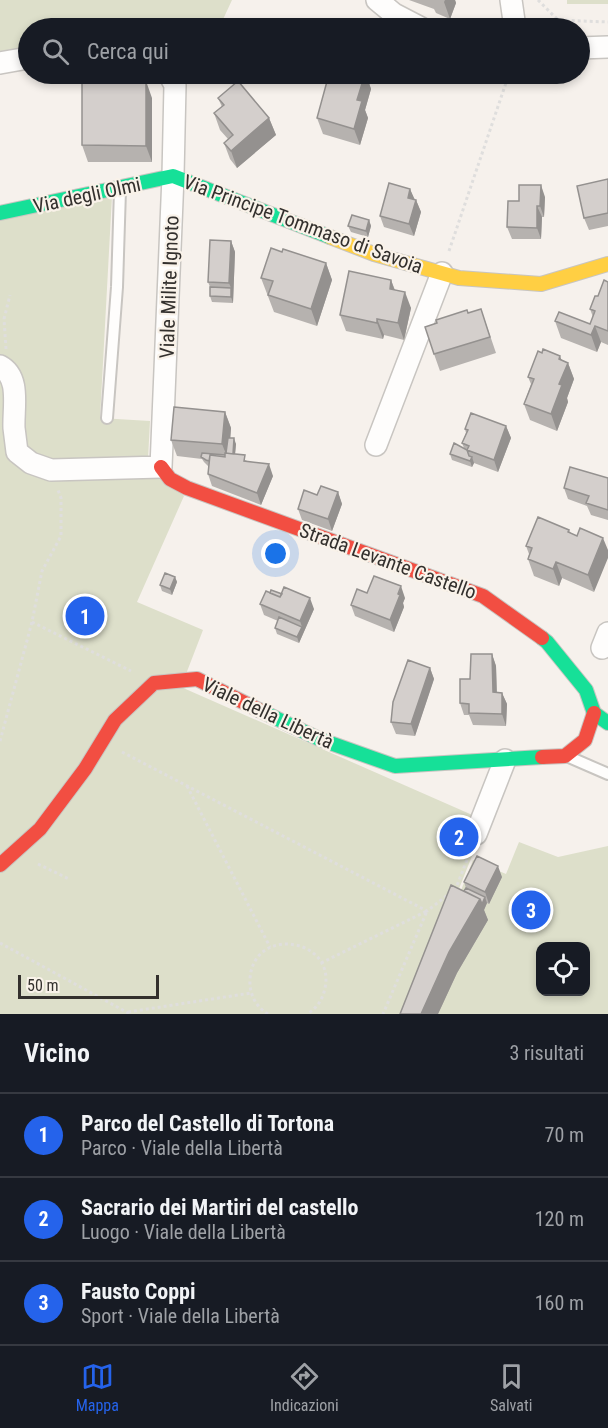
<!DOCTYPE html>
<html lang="it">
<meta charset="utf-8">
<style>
:root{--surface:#171b24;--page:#20242c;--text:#f1f3f6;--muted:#9ea1a6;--line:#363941;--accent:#2563eb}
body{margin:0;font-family:"Roboto Condensed",sans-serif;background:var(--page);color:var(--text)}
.controls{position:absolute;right:18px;bottom:18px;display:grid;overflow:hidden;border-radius:12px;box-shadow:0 3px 9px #0003}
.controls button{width:54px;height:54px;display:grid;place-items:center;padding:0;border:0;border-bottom:2px solid var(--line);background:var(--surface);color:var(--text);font:30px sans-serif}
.scale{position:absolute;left:18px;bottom:15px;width:141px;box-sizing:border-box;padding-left:6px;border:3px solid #33302d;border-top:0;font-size:16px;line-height:21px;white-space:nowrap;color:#33302d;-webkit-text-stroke:4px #f9f2e9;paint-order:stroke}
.you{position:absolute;left:276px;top:554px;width:21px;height:21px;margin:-15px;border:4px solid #fff;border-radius:50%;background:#1a73e8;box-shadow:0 0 0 9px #1a73e833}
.badge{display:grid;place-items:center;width:39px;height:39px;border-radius:50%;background:var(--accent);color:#fff;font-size:20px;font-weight:700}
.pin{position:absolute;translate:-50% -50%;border:3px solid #fff;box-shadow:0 2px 6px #0006}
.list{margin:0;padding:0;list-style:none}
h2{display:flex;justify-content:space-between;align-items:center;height:78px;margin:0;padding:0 24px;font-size:26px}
h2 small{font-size:20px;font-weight:400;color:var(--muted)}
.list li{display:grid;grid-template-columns:39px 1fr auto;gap:18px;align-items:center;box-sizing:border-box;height:84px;padding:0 24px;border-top:2px solid var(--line)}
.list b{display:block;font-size:22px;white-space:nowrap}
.list p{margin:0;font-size:20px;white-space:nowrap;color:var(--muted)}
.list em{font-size:20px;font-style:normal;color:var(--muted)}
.icon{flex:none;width:33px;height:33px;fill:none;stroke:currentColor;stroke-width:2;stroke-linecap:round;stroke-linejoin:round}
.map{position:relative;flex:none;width:608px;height:1014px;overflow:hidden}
.search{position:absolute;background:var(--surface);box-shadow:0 3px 9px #0003;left:18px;right:18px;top:18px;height:66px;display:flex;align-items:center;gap:15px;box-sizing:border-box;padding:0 21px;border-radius:33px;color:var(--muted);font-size:22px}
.sheet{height:330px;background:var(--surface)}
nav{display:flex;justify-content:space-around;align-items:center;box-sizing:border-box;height:84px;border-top:2px solid var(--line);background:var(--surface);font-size:16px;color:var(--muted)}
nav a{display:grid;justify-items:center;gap:3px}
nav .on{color:var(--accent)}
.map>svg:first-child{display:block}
.green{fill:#dddfca;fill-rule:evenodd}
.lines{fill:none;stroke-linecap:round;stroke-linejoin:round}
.lane-casing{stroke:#c8c5c1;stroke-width:14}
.street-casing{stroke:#c8c5c1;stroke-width:24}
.fast-casing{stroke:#c8c5c1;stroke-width:16}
.slow-casing{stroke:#c8c5c1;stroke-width:16}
.jam-casing{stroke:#c8c5c1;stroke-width:16}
.path{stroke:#dfdedd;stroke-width:3;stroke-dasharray:3 3;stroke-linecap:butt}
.lane{stroke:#fefdfc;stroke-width:10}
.street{stroke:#fefdfc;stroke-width:21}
.fast{stroke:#16e098;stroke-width:14}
.slow{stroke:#ffcf43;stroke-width:14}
.jam{stroke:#f24e42;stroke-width:14}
.wall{fill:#b6b2af}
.shaded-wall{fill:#94918f}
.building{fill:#d4cfcc;stroke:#94918f;stroke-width:1.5}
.labels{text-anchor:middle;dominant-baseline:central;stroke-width:4.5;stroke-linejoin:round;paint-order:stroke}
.street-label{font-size:20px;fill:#33302d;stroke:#f9f2e9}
</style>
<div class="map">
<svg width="608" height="1014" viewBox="0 0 608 1014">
<rect width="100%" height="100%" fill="#f6f1ec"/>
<path class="green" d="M0,0H232L219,28H28V49L0,54Z
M567,0H608V4H567Z
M112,196L100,418L150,421L148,459L184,496L137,602L203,630L181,687L486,821L409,1014H0V217Z
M519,842L558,857L608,846V1014H412L473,860L506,874ZM540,946H586V992H540Z"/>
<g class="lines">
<defs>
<path id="lane" d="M107,418L117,287L120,190
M569,757L608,774"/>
<path id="street" d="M377,0L394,14L421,28
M511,0L515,28
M580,48L608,47
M0,63L28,58
M0,366C21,377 13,408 14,428C15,436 16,444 17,452L31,463L51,470L161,467L173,176L175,85L169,74
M376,445L442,273
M602,648L608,633
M476,834L505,760"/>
<path id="fast" d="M0,213L173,176L330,237
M542,638L547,642L586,690L594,713L608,723
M259,710L319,739L395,766L542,757"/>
<path id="slow" d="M330,237L374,254L459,278L541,284L608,264"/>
<path id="jam" d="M161,467L170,479L187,488L483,596L542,638
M542,757L565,756L585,740L594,713
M0,865L40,829L85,769L115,720L154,683L197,679L259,710"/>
</defs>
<use href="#lane" class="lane-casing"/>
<use href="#street" class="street-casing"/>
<use href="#fast" class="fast-casing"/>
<use href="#slow" class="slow-casing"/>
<use href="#jam" class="jam-casing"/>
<path class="path" d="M538,0L558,20L608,22
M449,251L509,74
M6,349L4,319L10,295
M32,622L131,671
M0,741L32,622L42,571L61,536V498L58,490
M122,752L427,911L449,894
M187,786L270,947
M38,864L69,879
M454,890L456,888L470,852
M0,943L130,1014
M321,963L427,911L383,1014
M128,1012L251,993
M268,1014C256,1007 249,994 250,979C253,925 336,938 325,988C323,999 317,1008 307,1014"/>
<use href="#lane" class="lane"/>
<use href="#street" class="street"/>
<use href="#fast" class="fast"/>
<use href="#slow" class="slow"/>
<use href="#jam" class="jam"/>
</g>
<path class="wall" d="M409,0H455L456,3L450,19L436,13L434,9Z
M329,74H366L371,89L365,110L368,118L360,145L323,134L317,118Z
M152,98V162H88L82,145Z
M218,98L269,118L276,135L237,168L230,159L224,143L228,139L220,130L214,113L222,107Z
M608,179V226L589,230L584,218Z
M410,189L414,200H416L421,212L414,236L384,227L380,216Z
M545,197L544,217H542L541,239H512L507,227L519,201Z
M369,220L371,226L368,237L351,232L348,226Z
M231,241L235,252L233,303L212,302L210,296V287L208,282Z
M326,263L332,280L317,326L274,312L261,278Z
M391,280L395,290L411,308L404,340L384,335L383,339L346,331L340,315Z
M608,282V345L601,342L597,352L561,338L555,321L590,324L593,317L590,309Z
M481,309L496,353L440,371L434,354L468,313Z
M562,360L568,363L574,379L567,398L568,402L557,431L530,420L524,404L531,384L528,377Z
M225,412L231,428L230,438L236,444L235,454L273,476L261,505L212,486L208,474V466L204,462L202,459L177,456L171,440Z
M506,426L511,438L498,472L474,463L472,467L452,460L450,454L464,448L462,443L466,433L465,429Z
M608,478V520L591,515L587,506L568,499L564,488Z
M338,492L342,504L332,531L302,520L298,509L317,495Z
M569,530L571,533L577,536L594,592L562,578L559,586L534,576L528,559L529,554L526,546Z
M175,577L177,582L172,595L162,591L160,585Z
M367,593L405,598L403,603L404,607L394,632L355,616L351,605Z
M260,604L314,609L299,643L277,634L275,628L278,621L264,615Z
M492,654L496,666L497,692L502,693L507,704L506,726L473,725L469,715H464L460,703L470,679Z
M430,668L434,679L415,736L396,734L391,722Z
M502,877L489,904L487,903L484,910L488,920L457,973L438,1014H400L464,892L466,888L464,882Z"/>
<path class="shaded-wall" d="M445,0H455L456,3L450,19L444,2Z
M365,74H366L371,89L365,110L368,118L360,145L354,129L357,100Z
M146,81L152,98V162L146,146Z
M269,118L276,135L237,168L231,151Z
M541,185L545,197L544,217L540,206Z
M410,189L415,200L408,198Z
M416,200L421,212L414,236L409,224Z
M537,206L542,217L541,239L537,228Z
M369,220L371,226L368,237L366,231Z
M231,241L235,252L233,303L231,297V288L229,283Z
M326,263L332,280L317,326L311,309Z
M391,280L397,297L390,289Z
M405,292L411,308L404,340L398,323Z
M377,319L384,335L383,339L377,323Z
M595,326L601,342L597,352L591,335Z
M560,356L565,369L568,363L574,379L567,398L568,402L557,431L551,414L559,384V359Z
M225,412L231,428L229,459H228L222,444Z
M506,426L511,438L498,472L494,460Z
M234,438L236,444L234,465L232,459Z
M472,457L474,463L472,467L470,461Z
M269,464L273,476L261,505L257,493Z
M338,492L342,504L332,531L328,519Z
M603,538L608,550V558L594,592L588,575Z
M556,562L562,578L559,586L553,569Z
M175,577L177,582L172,595L170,589Z
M401,586L405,598L403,603L404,607L394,632L390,620Z
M310,598L314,609L299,643L297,637L302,627L300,621Z
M492,654L496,666L497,704L493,692Z
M430,668L434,679L415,736L411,724Z
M502,693L507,704L506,726L502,714Z
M498,866L502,877L489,904L485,892Z
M485,897L487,903L484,910L488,920L457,973L438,1014H421L449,952L480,899Z"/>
<path class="building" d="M329,74H365L357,100L362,101L354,129L317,118Z
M82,81H146V146L82,145Z
M238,81L269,118L231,151L224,143L233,135L214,113L224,105L218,98Z
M608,179V213L584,218L577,186Z
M389,183L410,189L408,198L416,200L409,224L380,216Z
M519,185H541L540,206H537V228L507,227L508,201H519Z
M352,215L369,220L366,231L348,226Z
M210,240L231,241L229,283L208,282Z
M271,248L282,252L283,249L326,263L311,309L268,295L273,281L261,278Z
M349,271L391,280L390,289L405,292L398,323L377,319V323L340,315Z
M604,280L608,282V331L595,326L591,335L555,321L559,312L590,324L595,311L590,309L595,296H598Z
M210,287L231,288V297L210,296Z
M481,309L490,337L434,354L425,327L437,323L436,320L467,310L468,313Z
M543,349L560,356L559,359L568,363L559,384L562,385L551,414L524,404L534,379L528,377L538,351L542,353Z
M174,407L225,412L222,444L171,440Z
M471,413L506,426L494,460L467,450L469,446L462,443L468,430L465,429Z
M228,438H234L233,454L226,453Z
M454,443L467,450L469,456L472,457L470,461L450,454Z
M202,453L225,455V457L210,455L209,461L206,460L201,457Z
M225,453L245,455L244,461L269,464L257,493L208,474L210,455L225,457Z
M570,467L608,478V510L586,503L589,496L564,488Z
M321,486L338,492L328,519L298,509L304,490L317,495Z
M538,517L569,530L568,532L577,536L580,528L603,538L588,575L556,562L553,569L528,559L532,548L526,546Z
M165,573L175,577L170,589L160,585Z
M374,576L401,586L398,594L400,595L390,620L351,605L357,589L367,593Z
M284,587L310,598L300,621L260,604L266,591L280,597Z
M271,590L282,594L280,597L270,593Z
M279,617L302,627L297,637L275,628Z
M471,654H492L493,692L502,693V714L469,713V704L460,703V679H470Z
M408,660L430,668L411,724L391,722L393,702Z
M477,856L498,866L485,892L464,882Z
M451,885L480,899L449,952L421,1014H400Z
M466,888L485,897L482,904L480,899L464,891Z"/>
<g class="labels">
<g class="street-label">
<text transform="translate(87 195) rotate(-12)">Via degli Olmi</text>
<text transform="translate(303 224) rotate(20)">Via Principe Tommaso di Savoia</text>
<text transform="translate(169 287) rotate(-88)">Viale Milite Ignoto</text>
<text transform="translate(388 561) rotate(20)">Strada Levante Castello</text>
<text transform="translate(268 713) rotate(25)">Viale della Libertà</text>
</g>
</g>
</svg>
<div class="controls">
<button><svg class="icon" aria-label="locate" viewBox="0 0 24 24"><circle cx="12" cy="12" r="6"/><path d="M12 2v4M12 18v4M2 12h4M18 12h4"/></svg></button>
</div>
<div class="scale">50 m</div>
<div class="you"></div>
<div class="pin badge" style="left:85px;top:616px">1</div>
<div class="pin badge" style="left:459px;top:837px">2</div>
<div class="pin badge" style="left:531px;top:910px">3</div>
<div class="search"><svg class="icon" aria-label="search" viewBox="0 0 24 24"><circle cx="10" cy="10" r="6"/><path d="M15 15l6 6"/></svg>Cerca qui</div>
</div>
<section class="sheet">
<h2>Vicino<small>3 risultati</small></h2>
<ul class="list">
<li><span class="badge">1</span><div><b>Parco del Castello di Tortona</b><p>Parco · Viale della Libertà</p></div><em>70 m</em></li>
<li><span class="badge">2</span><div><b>Sacrario dei Martiri del castello</b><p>Luogo · Viale della Libertà</p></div><em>120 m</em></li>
<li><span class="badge">3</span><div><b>Fausto Coppi</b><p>Sport · Viale della Libertà</p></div><em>160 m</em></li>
</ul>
</section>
<nav>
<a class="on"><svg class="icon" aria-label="map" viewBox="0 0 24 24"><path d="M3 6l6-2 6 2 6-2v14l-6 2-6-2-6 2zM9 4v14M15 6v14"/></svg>Mappa</a>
<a><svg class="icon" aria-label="directions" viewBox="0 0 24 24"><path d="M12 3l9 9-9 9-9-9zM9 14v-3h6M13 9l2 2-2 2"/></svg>Indicazioni</a>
<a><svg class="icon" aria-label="saved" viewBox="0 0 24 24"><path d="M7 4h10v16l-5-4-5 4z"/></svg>Salvati</a>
</nav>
